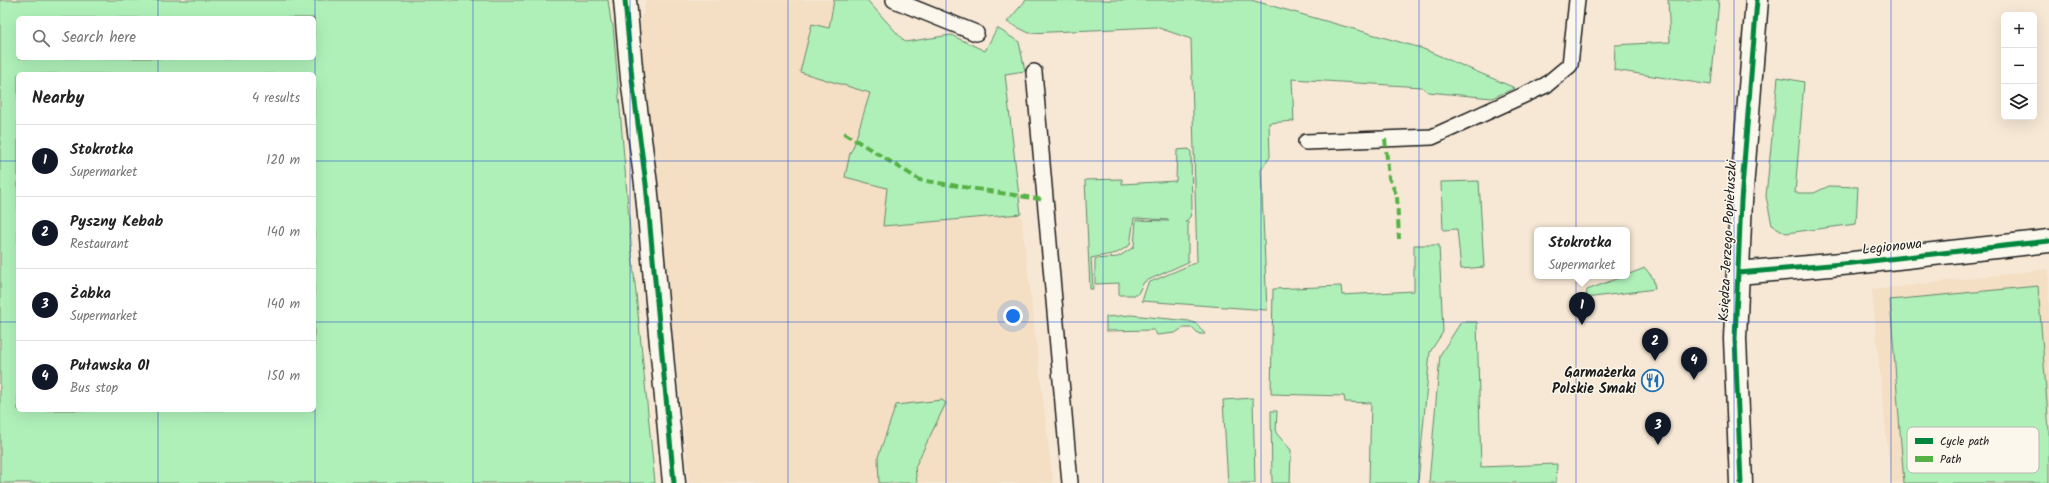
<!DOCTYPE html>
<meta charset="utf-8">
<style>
:root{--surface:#fff;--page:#f2f2f2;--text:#222;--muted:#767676;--line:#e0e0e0;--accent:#111827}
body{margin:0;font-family:Kalam,sans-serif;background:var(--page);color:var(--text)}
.controls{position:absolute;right:12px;top:12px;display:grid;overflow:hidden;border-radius:6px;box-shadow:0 4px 16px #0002}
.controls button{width:36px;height:36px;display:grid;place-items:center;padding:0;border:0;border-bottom:1px solid var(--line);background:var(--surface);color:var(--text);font:20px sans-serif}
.you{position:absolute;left:1013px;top:316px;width:14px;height:14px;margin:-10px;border:3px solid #fff;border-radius:50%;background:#1a73e8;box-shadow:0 0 0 6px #1a73e833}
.badge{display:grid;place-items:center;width:26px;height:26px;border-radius:50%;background:var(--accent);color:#fff;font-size:13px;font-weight:700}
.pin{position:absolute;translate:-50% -33px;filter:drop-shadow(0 1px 2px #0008)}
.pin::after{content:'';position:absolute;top:21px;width:14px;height:12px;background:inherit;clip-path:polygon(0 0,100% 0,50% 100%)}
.popup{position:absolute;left:1534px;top:227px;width:96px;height:52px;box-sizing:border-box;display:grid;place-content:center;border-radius:6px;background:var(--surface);filter:drop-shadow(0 1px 3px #0005);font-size:13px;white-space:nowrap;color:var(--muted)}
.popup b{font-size:15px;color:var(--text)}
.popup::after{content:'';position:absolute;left:50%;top:100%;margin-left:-8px;border:8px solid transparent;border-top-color:var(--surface)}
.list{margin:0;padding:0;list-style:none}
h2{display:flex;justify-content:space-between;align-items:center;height:52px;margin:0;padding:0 16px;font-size:17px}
h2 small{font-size:13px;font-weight:400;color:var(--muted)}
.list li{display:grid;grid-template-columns:26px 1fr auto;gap:12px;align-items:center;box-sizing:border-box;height:72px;padding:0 16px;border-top:1px solid var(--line)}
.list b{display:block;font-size:15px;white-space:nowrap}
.list p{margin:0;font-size:13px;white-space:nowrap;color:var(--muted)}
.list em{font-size:13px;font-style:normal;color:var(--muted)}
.icon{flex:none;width:22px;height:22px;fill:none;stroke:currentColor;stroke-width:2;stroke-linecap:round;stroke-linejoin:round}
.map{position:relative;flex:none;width:2049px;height:483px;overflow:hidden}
.search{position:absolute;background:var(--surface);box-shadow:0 4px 16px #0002;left:16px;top:16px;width:300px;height:44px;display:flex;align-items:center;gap:10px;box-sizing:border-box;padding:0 14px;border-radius:6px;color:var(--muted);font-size:15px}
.panel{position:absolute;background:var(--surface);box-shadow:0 4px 16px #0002;left:16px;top:72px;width:300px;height:340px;border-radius:6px}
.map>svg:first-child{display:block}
.built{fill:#f4dec4}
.green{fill:#aff0b9;stroke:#66866a;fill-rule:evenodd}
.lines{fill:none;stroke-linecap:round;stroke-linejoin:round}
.service-casing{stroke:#1c1c1c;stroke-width:18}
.minor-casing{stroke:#1c1c1c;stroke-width:25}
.service{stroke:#fbf7ec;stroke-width:15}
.minor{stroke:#fbf7ec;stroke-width:22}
.quiet{stroke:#55b145;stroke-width:4;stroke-dasharray:8 4;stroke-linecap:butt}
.cycleway-casing{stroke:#fbf7ec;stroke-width:8}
.cycleway{stroke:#00873e;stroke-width:5}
.grid{fill:none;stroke:#1d4ed8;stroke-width:1;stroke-opacity:0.55}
.labels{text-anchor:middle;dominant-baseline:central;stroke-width:3;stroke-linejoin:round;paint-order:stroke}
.street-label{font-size:14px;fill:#1c1c1c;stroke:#fbf7ec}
.poi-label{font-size:14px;font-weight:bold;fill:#1c1c1c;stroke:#fbf7ec;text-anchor:end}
.key{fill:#fbf7ec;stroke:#b8b5ae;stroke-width:1}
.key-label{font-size:11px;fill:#1c1c1c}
</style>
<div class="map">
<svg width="2049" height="483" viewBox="0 0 2049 483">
<rect width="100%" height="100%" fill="#f7e8d5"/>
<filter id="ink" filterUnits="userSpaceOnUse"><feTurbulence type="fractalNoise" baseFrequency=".025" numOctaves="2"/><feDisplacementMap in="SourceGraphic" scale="8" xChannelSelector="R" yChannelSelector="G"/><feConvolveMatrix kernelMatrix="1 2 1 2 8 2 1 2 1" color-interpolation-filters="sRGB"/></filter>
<g filter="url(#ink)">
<path class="built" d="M646,0H834L829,28L812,25L800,71L870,93L853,148L850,153L869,184L888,187L883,226L1021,214L1053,483H689L661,219L638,33Z
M2049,269V483H1891L1872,290Z"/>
<path class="green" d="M0,0H608L611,22L613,25L632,254L655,483H0ZM18,18H314V58H18ZM18,74H314V410H18Z
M834,0H867L905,42L951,35L985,51L997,28L1019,42L1025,71L1005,74L1021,214L883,226L887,188L845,177L850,153L853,148L870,93L800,72L812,24L829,28Z
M1026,0H1251L1421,48L1515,88L1492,98L1428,92L1422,87L1292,79L1294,121L1269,123L1270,157L1261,170L1267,310L1142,301L1148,283L1197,262L1191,39L1156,27L1029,33L1007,22Z
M1668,0H1719L1711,85L1614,70L1615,45L1670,42Z
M1778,77L1804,82L1795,193H1814L1829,186L1858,187L1856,224L1786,233L1772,225L1766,196Z
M1189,149L1191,152L1192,209L1190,217L1185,222H1188V262L1144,282L1137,295H1119V283L1095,284V259L1118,257L1134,247L1136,220L1169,221V220L1134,218L1130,245L1117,253L1091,258L1093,289H1090L1085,180L1122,179V184L1176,181L1177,150Z
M1479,181L1484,267L1461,269L1457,229L1443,230L1441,182Z
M1414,245H1439L1443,332L1430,352L1418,483H1369L1371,403L1345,402L1344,396L1271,394L1273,289L1341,286L1342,295L1414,291Z
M1645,268L1653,278L1655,289L1586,298L1587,290Z
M2038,286L2049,430V483H1904L1890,300Z
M1131,315L1189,321L1197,324L1205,334H1199L1193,328H1183L1175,333L1157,335L1154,330L1106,331V317Z
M1461,322H1477L1481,467L1557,464L1556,483H1429L1440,355Z
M1253,398L1255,483H1228L1223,400Z
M942,400L946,403L915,467L917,483H879L878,457L896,405Z
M1271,411H1277L1276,433L1291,450L1290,483H1272Z"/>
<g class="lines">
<defs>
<path id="service" d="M894,0L976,33
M1034,72L1070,483
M1306,142L1432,137L1546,85L1570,65L1577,0"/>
<path id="minor" d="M625,0L632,79L646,184L674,483
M1738,273L1853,263L2049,241
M1741,483L1735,339L1741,201L1757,0"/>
</defs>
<use href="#service" class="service-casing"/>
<use href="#minor" class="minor-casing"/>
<use href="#service" class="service"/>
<use href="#minor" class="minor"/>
<path class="quiet" d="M844,133L920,180L1045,200
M1385,139L1389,178L1397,196L1399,239"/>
<defs>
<path id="cycleway" d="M625,0L632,79L646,184L674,483
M1738,273L1853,263L2049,241
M1741,483L1735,339L1741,201L1757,0"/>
</defs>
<use href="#cycleway" class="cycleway-casing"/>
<use href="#cycleway" class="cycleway"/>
</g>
</g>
<path class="grid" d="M158,0V18M315,0V483M473,0V483M630,0V483M788,0V483M946,0V483M1103,0V483M1261,0V483M1419,0V483M1576,0V483M1734,0V483M1891,0V483M158,58V74M0,161H18M314,161H2049M0,322H18M314,322H2049M158,410V483"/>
<defs>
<symbol id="restaurant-ring" viewBox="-11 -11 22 22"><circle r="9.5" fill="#fbf7ec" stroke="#1f6fb2" stroke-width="1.5"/><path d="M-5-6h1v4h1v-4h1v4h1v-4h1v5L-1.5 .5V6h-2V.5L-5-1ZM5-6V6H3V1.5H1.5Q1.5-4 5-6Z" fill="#1f6fb2"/></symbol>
</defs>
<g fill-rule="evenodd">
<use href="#restaurant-ring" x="1640" y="368" width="25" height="25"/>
</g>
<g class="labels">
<g class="street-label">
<text transform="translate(1728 241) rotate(-87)">Księdza Jerzego Popiełuszki</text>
<text transform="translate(1892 247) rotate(-6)">Legionowa</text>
</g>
<g class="poi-label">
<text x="1636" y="373">Garmażerka<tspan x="1636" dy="16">Polskie Smaki</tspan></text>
</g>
</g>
<rect x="1907" y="427" width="132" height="46" rx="6" class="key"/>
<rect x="1915" y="438" width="18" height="6" fill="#00873e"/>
<rect x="1915" y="456" width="18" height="6" fill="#55b145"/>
<g class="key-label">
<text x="1940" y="445">Cycle path</text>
<text x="1940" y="463">Path</text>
</g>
</svg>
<div class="controls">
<button>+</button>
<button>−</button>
<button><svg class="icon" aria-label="layers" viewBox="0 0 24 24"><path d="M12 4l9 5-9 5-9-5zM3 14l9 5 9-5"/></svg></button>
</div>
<div class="you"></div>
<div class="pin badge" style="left:1582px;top:325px">1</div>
<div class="popup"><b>Stokrotka</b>Supermarket</div>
<div class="pin badge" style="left:1655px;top:361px">2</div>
<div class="pin badge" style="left:1658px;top:445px">3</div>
<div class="pin badge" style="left:1694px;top:380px">4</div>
<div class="search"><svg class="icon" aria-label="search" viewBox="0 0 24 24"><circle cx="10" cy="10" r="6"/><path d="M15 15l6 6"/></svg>Search here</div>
<section class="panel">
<h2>Nearby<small>4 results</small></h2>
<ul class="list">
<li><span class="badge">1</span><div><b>Stokrotka</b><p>Supermarket</p></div><em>120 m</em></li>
<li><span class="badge">2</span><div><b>Pyszny Kebab</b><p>Restaurant</p></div><em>140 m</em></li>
<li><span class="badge">3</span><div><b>Żabka</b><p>Supermarket</p></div><em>140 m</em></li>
<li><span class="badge">4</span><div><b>Puławska 01</b><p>Bus stop</p></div><em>150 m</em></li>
</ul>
</section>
</div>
